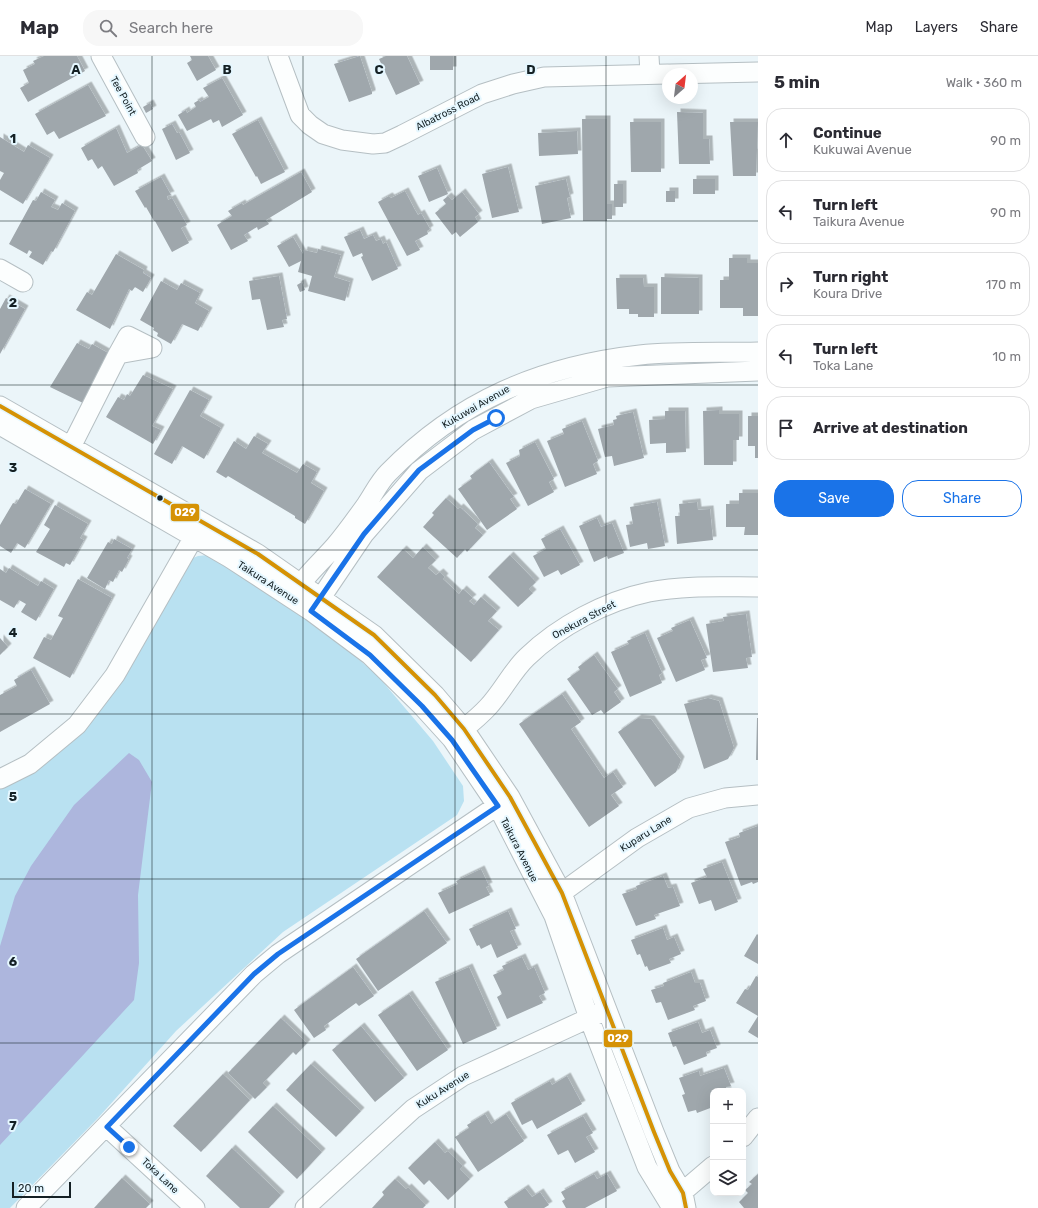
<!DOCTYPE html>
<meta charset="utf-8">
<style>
:root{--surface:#fff;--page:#f7f7f7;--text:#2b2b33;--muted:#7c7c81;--line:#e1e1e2;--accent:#1a73e8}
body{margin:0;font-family:Rubik,sans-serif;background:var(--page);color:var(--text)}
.controls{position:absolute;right:12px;bottom:12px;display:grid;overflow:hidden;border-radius:8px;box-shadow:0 4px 16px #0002}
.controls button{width:36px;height:36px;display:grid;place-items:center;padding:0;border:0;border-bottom:1px solid var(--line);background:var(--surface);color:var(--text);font:20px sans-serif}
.compass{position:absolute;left:662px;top:12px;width:36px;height:36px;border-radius:50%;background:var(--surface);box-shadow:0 4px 16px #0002;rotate:28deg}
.scale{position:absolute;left:12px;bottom:10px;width:59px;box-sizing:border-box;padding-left:4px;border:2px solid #142024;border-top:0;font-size:11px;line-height:14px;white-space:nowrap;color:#142024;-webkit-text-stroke:3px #e5f7ff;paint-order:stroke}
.stop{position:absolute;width:12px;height:12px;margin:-9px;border:3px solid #1a73e8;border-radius:50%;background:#fff}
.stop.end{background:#1a73e8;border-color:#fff;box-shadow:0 1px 4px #0008}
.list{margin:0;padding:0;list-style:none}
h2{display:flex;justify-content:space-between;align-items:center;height:52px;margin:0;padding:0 16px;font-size:17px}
h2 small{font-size:13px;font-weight:400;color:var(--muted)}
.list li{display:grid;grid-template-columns:26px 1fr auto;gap:12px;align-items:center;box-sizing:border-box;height:64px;margin:0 8px 8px;padding:0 8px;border:1px solid var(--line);border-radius:16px}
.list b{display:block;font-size:15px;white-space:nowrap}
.list p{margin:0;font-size:13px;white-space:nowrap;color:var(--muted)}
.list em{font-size:13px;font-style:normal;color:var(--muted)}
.actions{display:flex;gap:8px;padding:12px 16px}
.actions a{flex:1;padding:9px 0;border:1px solid var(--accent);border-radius:16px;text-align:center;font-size:14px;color:var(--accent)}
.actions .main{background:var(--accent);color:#fff}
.icon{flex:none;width:22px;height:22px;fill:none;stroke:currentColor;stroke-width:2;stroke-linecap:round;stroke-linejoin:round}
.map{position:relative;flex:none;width:758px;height:1152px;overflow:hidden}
header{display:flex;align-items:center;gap:24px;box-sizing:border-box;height:56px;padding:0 20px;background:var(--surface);border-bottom:1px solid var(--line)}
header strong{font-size:19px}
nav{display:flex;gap:22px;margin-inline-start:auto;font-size:14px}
.search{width:280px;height:36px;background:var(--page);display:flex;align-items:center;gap:10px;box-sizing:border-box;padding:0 14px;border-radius:16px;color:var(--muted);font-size:15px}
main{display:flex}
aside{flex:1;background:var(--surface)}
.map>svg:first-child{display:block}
.green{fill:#b9e1f1}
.water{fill:#adb6dd}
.building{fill:#9fa7ac;filter:url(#shadow)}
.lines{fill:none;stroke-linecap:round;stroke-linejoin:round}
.minor-casing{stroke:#b5bfc3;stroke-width:21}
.minor{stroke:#fcfefe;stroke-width:19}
.bus-1-casing{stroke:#e5f7ff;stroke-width:7}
.bus-1{stroke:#d59205;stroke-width:4}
.route{stroke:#1a73e8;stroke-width:5}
.grid{fill:none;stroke:#142024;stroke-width:1;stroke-opacity:0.55}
.bus-dot{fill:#142024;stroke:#e5f7ff;stroke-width:1.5}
.labels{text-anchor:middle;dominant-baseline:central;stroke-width:4;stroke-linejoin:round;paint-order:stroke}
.street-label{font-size:10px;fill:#142024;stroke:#e5f7ff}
.grid-label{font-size:13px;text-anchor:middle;font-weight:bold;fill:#142024;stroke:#e5f7ff;stroke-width:4;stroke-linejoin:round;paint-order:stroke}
.line-badge{stroke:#e5f7ff;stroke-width:1.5}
.badge-label{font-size:11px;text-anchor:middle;font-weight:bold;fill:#fff}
</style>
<header>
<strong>Map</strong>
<div class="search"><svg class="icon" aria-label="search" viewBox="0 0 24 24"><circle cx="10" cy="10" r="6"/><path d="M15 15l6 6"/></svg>Search here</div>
<nav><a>Map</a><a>Layers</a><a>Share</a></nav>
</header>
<main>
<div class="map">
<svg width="758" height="1152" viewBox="0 0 758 1152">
<defs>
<filter id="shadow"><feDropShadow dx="3.5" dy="-3.5" stdDeviation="0" flood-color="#0004"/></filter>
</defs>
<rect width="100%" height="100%" fill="#ebf5f9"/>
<path class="green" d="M208,499L213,500L327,576L377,619L433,685L463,730L464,745L457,759L283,876L176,975L98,1062L10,1152H0V733L37,713L188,504L198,500Z"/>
<path class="water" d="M129,697L139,704L152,726L138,839L139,907L134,944L0,1089V890L15,840L31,810L74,749Z"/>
<path class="building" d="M44,0H77L85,15L28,46L20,32L29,27L23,14L35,8L33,5Z
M190,0H208L216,14L197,25L187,7L192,4Z
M360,0L372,36V38L349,46L334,8Z
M386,0H407L420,28L396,39L379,3Z
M430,0H453V14H430Z
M222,22L243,59L222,71L219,64L213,67L211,63L187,75L178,59L186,54L187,57L196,51L194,47L199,44L200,46L209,41L203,32Z
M88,29L106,60L59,83L54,75L47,79L35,58Z
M150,47L153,53L146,57L143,51Z
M677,56L703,57V83H709L710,108H679Z
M582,63H607V148H612V163H607V165H583Z
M258,64L285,116L261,128L257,120L256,121L232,78Z
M630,66H661V116H631Z
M730,66H758L756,120H733Z
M172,68L177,77L179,76L190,97L176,104L162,73Z
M116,72L127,97L142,89L152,105L137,114L138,117L114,130L102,110L98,113L92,103L88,105L81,92Z
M577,75L578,98L539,100L538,77Z
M0,81L24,96L28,89L50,102L23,148L0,134V124L4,117L0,115Z
M508,111L519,156L492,162L482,118Z
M437,112L448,138L429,146L418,120Z
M301,116L312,136L266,164L269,168L258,174L257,171L244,179L248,185L231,194L217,169L232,160L228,155L242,147L243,149Z
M161,121L171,139L167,140L168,144L172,142L187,169L181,172L189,187L172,196L155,165H154L146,151L145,152L135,135Z
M566,123L570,141L567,142L571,162L542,168L535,130Z
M693,123H715V138H693Z
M614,128H623V151H614Z
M405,135L415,154L418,159L421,157L430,173L427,175L428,178L415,185L420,194L407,200L378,146L389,140L391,142Z
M666,135H675V146H666Z
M41,136L55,144L51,151L58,154L62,147L75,155L53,196L51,195L43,209L29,201L32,196L29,194L27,198L9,188L33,144L36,145Z
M462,136L479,158L475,161L478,166L460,181L456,176L452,179L435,157L446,148L443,144L448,140L452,144Z
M360,174L364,183L373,179L376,185L381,183L383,188L386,186L398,213L372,225L361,201L363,200L362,197L353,201L344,181Z
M293,181L303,198L304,194L317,197L318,193L341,199L334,221L350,226L345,245L308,235L312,220L298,216L301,205L289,211L277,190Z
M116,198L144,214L143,217L151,222L143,236L135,231L132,235L129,233L110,273L76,254L87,236L92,239Z
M729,202H747V207H758V260H743V252H720V224H729Z
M279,220L287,263L282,264L284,271L267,274L260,243L252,244L249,225Z
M661,221L699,222V258H661Z
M616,222H643L644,231H654V261H638V258H629V253H617Z
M161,225L177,234L181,227L200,237L195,247L209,255L198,275L182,268L171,288L157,280L158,277L153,274L154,272L140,264Z
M302,226L305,234L300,236L297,229Z
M6,242L25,253L0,298V253Z
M77,287L89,293L92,288L108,297L92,327L94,328L83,347L50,331Z
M143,319L173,333L152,370L161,374L153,388L106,361L118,341L124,344L127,338L130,340Z
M190,334L209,344L200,360L221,372L204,403L182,390L172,408L154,398Z
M719,354V358H739V384H733V409H704L703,355Z
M665,355H685L686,396L666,397V387L650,388L649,364L665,363Z
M633,356L644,402L614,410L612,400L605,401L598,373L614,369L613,364L617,363L616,360Z
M748,360H758V402H755V390H748Z
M582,365L598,405L593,408L597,418L565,431L547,385L564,378L562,373Z
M254,380L268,388L262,397L297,417L303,408L317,416L311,427L324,435L305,468L295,462V460L228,420L226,422L216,416L234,385L246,393Z
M535,386L554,423L549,426L554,436L528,450L506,407L520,400L519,394Z
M489,406L514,441L510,443L517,453L487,474L458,433L472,423L470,420Z
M25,433L51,448L25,492L17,487L11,497L0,490V469L13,447L16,448Z
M739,437H758V479H744L745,471H726V448H739Z
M446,442L458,453L460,451L478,468L475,472L483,479L467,496L465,493L457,502L423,471L434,459L432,457Z
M657,446L665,490L648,493L647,487L630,491L626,469L633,468L630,451Z
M697,446L698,454L710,453L713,484L677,488L675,460H680L679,448Z
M55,449L88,468L80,482L84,484L70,509L66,507L64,511L36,496L50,473L44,469Z
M597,462L601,471L612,467L624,497L608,503L607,500L594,506L579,470Z
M560,473L580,509L561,519L558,514L544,521L533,500L546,493L541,483Z
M114,483L132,493L127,502L129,503L122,516L119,514L113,526L109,524L105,533L87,522L108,486L112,488Z
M423,491L436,504L428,512L436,519L440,516L445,521L443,523L459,538L463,533L473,542L469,545L474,549L481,541L497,555L488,565L499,574L471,606L377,521L403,493L413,502Z
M510,499L536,526L529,533L533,537L518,551L488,521Z
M9,512L38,530L41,525L54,533L36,565L21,556L26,548L19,544L14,552L0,544V513L6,517Z
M78,523L112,542L70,622L33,602L44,581L51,584L63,562L58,560Z
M746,558L752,601L746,602L748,612L713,616L706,568L724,565L723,561Z
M690,564L707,602L701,604L705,614L676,626L657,582L673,575L671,572Z
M645,577L662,617L659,619L662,627L630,641L611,596L629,588L627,585Z
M0,582L8,591L0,599Z
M594,599L618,633L614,636L621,646L604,658L601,654L592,659L567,623L580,614L578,611Z
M31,614L50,648L0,676V639L17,630L14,624Z
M562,638L581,666L571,673L604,722L613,716L623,731L611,739L619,750L589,771L519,668Z
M708,642L719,645L734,692L728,703L704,713L684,648Z
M638,662L651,663L681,704L676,716L655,731L618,676Z
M757,662H758V704H756Z
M758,770V826L753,828L752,826L741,830L725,786L740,781L739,777Z
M722,806L738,846L715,855L711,844L699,848L691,827L707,821L703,813Z
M481,813L489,830L486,831L490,839L449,858L438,837L458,828L456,825Z
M663,820L668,832L673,831L680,850L654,859L656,863L636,870L622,838L637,833L636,830Z
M424,855L447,887L378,935L356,903Z
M508,855L516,873L510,875L518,892L497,902L491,888L481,893L479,889L477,890L469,873Z
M663,872L667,884L674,881L681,898L669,903L671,907L649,915L647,910L645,911L640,898L637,899L631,884Z
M757,878L758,879V908L744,900Z
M522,901L528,914L534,911L545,937L539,940L543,947L507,963L497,941L502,938L493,919L504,914L502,910Z
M353,911L374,940L359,950L356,947L324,970L326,974L314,982L294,954Z
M469,911L497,973L463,988L435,926Z
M691,916L695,927H700L706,945L693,950L695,954L668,964L661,946L656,947L651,934L664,930L663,927Z
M756,920L758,921V982L748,976L758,960L736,947L745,933L748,934Z
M409,938L448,994L417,1015L378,959Z
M281,962L307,987L296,999L293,996L263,1027L267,1031L255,1043L228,1017Z
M698,966L702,977L710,974L717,992L706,996L707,1000L684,1009L676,990L673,991L668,977Z
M361,970L404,1022L375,1046L332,994Z
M311,1008L361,1055L336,1081L286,1034Z
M724,1012L731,1030L726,1031L728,1035H713V1051L697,1057L696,1054L688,1056L682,1039L685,1038L679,1022L699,1015L700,1020Z
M223,1018L250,1044L201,1096L173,1070Z
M567,1020L582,1048L537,1073L532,1064L522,1069L511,1047L550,1025L552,1029Z
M273,1050L322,1096L297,1123L248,1076Z
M485,1058L491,1068L506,1058L524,1085L478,1116L455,1081L469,1072L467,1069Z
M583,1060L593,1077L586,1081L595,1096L575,1107L568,1094L558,1099L547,1079Z
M435,1086L445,1097L448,1095L463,1110L460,1113L470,1123L448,1144L429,1124L424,1129L408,1112Z
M232,1092L281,1139L269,1152H240L206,1120Z
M594,1118L597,1123L607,1118L617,1135L585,1152H566L562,1145L565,1143L561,1136Z
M758,1118V1152H744L739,1146L748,1137L745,1134L752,1128L749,1126Z
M122,1122L150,1148L146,1152H94Z
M395,1123L406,1133L408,1131L426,1149L423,1152H372L384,1139L382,1136Z
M525,1132L532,1141L540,1136L549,1149L544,1152H508L504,1146Z"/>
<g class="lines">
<defs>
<path id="minor" d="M101,0L145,81
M278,0L300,59L310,69L323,78L342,84L373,88L385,87L402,79L482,38L513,28L544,21L668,18
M649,0L650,18
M671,18L758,16
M0,213L23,226
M0,350L258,498L374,579L435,639L464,673L510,741L562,837L654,1076L670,1115L683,1137L686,1152
M0,369L230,502L311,555L370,599L422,650L452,683L498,751L554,860L589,962L647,1111L669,1147L679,1152
M71,391L118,298L152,292L128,280L118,298
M293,538C305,520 321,506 335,490C346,477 356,463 366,449C373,439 379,426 388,417C458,345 541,310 640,299C677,295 720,297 758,296
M314,552L364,478L419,415L473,374L531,343L607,321L758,315
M454,681C466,671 478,662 488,651C503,635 512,615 527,601C559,570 606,545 649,536C684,529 722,531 758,531
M0,723L30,708L77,669L115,619L199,472
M553,843L637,782L689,752L725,742L758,739
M107,1071L195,1152
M743,1081L758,1062
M672,1145L713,1110
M26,1152L254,918L278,898L507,743
M305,1152L413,1053L463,1020L600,957"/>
</defs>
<use href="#minor" class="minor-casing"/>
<use href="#minor" class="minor"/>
<defs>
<path id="bus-1" d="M0,350L258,498L374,579L435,639L464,673L510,741L562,837L654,1076L670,1115L683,1137L686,1152"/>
</defs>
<use href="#bus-1" class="bus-1-casing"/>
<use href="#bus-1" class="bus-1"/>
</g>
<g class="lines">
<path class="route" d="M129,1091L107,1071L254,918L278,898L498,750L452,684L422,650L370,599L311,555L364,478L419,414L473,374L496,362"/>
</g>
<path class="grid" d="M152,0V1152M303,0V1152M455,0V1152M606,0V1152M0,165H758M0,329H758M0,494H758M0,658H758M0,823H758M0,987H758"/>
<circle class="bus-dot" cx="160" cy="442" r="3.5"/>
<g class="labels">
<g class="street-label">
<text transform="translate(123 40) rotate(61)">Tee Point</text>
<text transform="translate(448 56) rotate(-27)">Albatross Road</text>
<text transform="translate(476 351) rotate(-30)">Kukuwai Avenue</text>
<text transform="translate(268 527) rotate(33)">Taikura Avenue</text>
<text transform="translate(584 564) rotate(-28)">Onekura Street</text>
<text transform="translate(646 778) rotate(-32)">Kuparu Lane</text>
<text transform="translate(519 794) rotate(63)">Taikura Avenue</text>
<text transform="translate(443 1034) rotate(-32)">Kuku Avenue</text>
<text transform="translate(160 1120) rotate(43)">Toka Lane</text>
</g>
</g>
<g class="grid-label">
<text x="76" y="18">A</text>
<text x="227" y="18">B</text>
<text x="379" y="18">C</text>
<text x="531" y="18">D</text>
<text x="13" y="87">1</text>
<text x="13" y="251">2</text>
<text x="13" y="416">3</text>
<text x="13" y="581">4</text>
<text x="13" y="745">5</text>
<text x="13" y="910">6</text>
<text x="13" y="1074">7</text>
</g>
<g class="line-badge">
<rect x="170" y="447" width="30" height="19" rx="4" fill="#d59205"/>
<rect x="603" y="973" width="30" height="19" rx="4" fill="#d59205"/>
</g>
<g class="badge-label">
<text x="185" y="460">029</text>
<text x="618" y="986">029</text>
</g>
</svg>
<div class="controls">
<button>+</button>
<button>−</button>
<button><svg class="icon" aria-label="layers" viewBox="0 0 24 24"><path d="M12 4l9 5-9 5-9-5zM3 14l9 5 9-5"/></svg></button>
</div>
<svg class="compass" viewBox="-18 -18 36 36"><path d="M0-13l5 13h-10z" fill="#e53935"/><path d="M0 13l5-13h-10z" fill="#7c7c81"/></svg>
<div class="scale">20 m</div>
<div class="stop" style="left:496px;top:362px"></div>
<div class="stop end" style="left:129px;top:1091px"></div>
</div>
<aside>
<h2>5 min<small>Walk · 360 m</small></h2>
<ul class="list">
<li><svg class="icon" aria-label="ahead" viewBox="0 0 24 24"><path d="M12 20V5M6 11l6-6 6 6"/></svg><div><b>Continue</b><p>Kukuwai Avenue</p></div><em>90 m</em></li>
<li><svg class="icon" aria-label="left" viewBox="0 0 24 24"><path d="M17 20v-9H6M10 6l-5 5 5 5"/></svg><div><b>Turn left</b><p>Taikura Avenue</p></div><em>90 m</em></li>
<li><svg class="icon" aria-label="right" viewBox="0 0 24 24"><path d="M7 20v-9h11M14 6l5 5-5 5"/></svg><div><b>Turn right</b><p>Koura Drive</p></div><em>170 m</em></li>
<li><svg class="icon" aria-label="left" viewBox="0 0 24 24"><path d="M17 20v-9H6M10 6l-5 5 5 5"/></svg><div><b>Turn left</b><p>Toka Lane</p></div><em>10 m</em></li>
<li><svg class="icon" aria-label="arrive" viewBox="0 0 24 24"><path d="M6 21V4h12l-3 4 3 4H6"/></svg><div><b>Arrive at destination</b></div></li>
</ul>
<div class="actions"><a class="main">Save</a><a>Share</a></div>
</aside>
</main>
